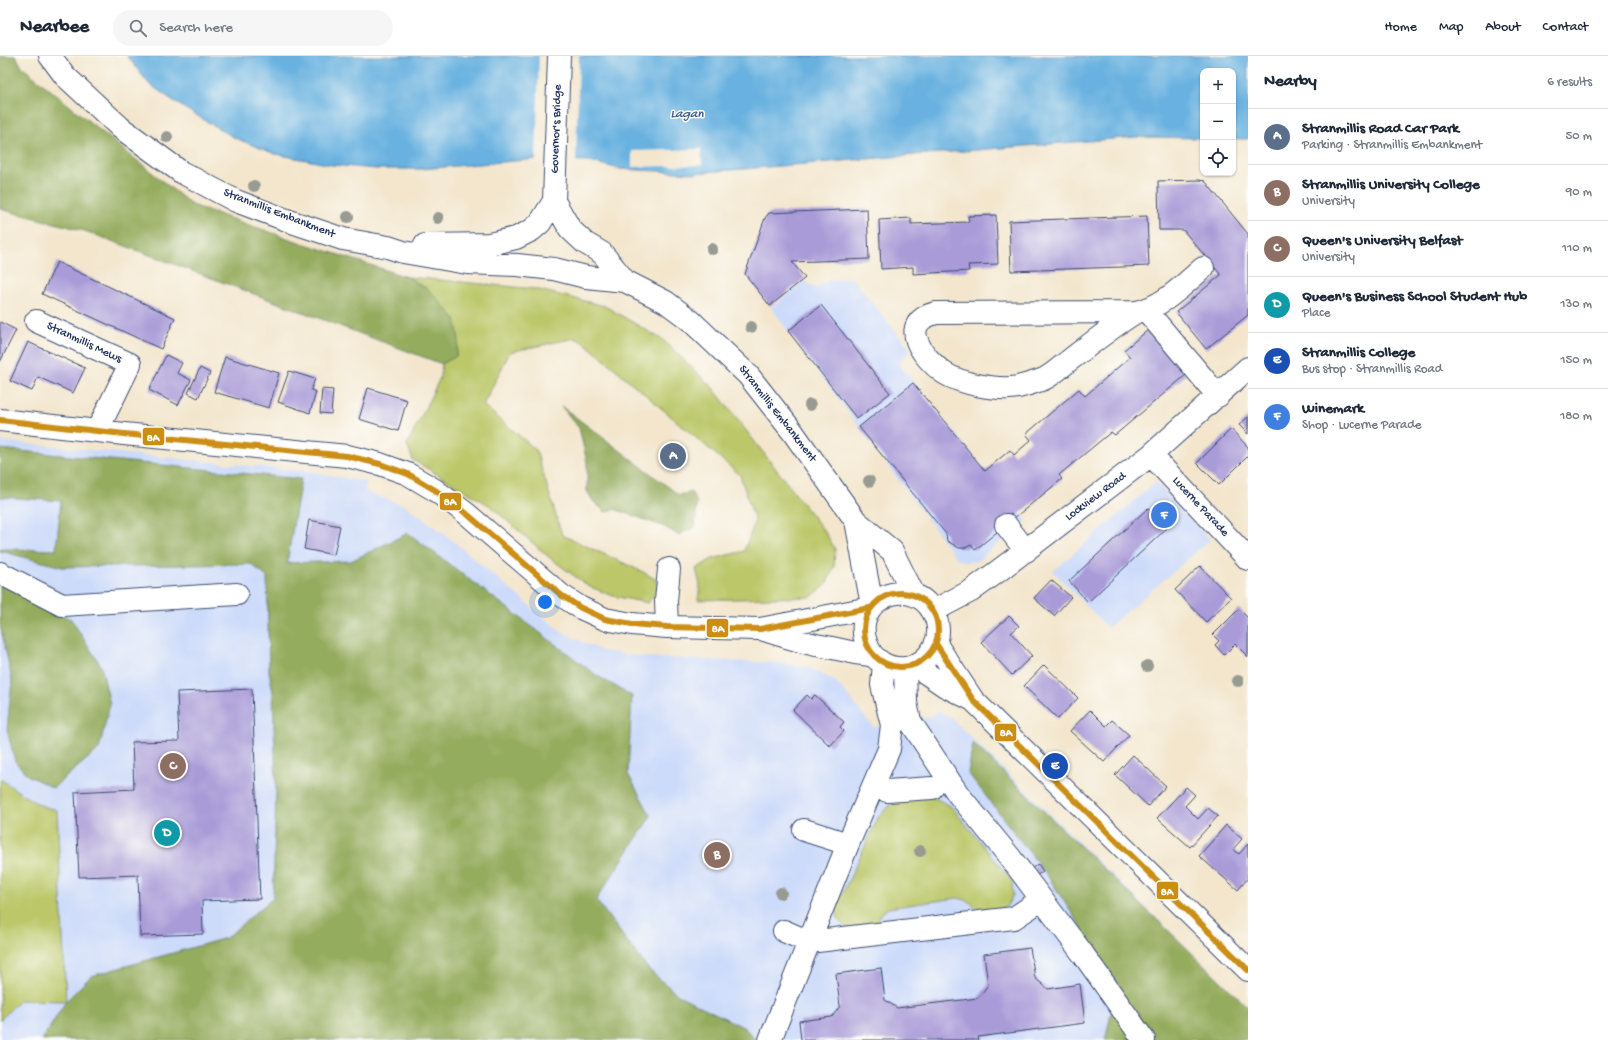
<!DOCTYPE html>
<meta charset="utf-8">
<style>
:root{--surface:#fff;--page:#f6f6f7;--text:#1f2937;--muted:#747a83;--line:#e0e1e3;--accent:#c8321e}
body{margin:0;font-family:"Gochi Hand",sans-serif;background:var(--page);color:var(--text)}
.controls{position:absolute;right:12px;top:12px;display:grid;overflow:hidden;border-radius:8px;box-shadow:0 1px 3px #0004}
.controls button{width:36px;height:36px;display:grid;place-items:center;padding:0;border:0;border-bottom:1px solid var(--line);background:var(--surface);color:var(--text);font:20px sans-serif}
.you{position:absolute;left:545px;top:546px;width:14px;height:14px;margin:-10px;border:3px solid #fff;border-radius:50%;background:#1a73e8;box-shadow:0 0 0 6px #1a73e833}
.badge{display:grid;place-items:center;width:26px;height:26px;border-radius:50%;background:var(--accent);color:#fff;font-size:13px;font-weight:700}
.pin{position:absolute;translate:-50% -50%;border:2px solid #fff;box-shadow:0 1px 4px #0006}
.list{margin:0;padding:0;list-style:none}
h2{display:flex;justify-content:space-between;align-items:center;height:52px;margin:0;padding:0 16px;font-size:17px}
h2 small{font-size:13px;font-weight:400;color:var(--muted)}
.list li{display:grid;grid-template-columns:26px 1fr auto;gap:12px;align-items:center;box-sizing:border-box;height:56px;padding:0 16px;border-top:1px solid var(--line)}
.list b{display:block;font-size:15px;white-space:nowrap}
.list p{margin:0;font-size:13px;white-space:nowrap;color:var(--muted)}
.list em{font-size:13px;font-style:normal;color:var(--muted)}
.icon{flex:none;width:22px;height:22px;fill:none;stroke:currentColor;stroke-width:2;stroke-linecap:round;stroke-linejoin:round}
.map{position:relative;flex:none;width:1248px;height:984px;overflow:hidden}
header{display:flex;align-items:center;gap:24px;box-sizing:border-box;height:56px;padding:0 20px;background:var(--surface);border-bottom:1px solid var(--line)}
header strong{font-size:19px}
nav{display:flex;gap:22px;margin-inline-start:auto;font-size:14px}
.search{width:280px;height:36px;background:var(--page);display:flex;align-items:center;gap:10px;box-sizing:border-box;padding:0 14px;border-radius:22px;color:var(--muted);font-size:15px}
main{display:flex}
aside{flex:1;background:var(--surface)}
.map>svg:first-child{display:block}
.built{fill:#cddbfa}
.green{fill:#bbc769;stroke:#6b7b64}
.forest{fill:#94ac5d;stroke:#586e5e}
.water{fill:#67b1e0;stroke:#41709f}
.pier{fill:#f3e6cd}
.building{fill:#a99bd8}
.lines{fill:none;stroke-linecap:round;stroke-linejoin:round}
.minor-casing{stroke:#3b4a6f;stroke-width:24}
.minor{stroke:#fff;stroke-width:22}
.bus-1-casing{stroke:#fdfcf7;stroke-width:9}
.bus-1{stroke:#cb8e13;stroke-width:6}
.tree{fill:#979b92}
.labels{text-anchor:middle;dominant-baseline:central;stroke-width:3;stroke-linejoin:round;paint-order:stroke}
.street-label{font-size:12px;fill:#1b2f5e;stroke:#fdfcf7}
.water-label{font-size:13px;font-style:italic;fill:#365c8c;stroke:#fdfcf7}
.line-badge{stroke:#fdfcf7;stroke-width:1.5}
.badge-label{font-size:11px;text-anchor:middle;font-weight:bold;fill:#fff}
</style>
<header>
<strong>Nearbee</strong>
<div class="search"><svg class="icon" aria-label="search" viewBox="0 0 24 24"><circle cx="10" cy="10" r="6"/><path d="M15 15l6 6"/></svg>Search here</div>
<nav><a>Home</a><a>Map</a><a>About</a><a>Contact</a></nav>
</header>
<main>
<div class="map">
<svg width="1248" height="984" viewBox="0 0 1248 984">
<rect width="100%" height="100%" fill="#fdfcf7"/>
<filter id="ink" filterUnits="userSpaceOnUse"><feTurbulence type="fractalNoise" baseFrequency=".025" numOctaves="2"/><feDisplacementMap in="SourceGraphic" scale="8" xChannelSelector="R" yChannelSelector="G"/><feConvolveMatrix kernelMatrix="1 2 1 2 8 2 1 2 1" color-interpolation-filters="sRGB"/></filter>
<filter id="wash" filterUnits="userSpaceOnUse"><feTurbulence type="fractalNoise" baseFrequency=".012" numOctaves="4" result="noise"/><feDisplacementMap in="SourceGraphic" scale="16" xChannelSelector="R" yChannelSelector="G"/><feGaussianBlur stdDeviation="0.9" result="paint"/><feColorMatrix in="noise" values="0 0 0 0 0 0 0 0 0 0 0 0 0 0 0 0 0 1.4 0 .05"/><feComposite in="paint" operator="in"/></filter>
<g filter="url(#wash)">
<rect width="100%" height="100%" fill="#f3e6cd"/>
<path class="built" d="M852,222L911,294L898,307L1027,465L977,505L966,506L957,503L771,252L804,225L817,232L828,224Z
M0,385L313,416L366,426L365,436L404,449L447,480L560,575L602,595L643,601L782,607L812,613L837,626L873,671L931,661L937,656L949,660L1248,951V984H0Z
M1156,426L1210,484L1108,572L1053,515Z"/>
<path class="green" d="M408,221L535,233L605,250L663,284L713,332L825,476L835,493L834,512L825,530L811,541L698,544L700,529L696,513L712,503L744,495L755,465L740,419L587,289L575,282L510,296L483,349L536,394L562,479L643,516L655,523L659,532L648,547L613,540L588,530L550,502L489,449L413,404L407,389L440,322L442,308L456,300L429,234Z
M0,723C19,735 34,750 57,754L66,945L20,944L0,964Z
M909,742H935L952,751L1012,825L1013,839L1007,850L981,858C973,848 970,844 957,842L888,852L881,858L876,870L848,873C839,866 835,861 837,849L879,760L891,748Z"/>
<path class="forest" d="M0,0H16L22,11L192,149L290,183L407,221L429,234L455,262L459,284L456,300L442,308L85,175L0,153Z
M561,350L679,439L691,436L697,446L695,471L678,479L665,471L614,453L605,456L593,445L587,435V406L579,372Z
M0,393L301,423L287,507L351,505L408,477L596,619L632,640L628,718L651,760L596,844L648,913L678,939L745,972L755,984H42L66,945L91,920L226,882L273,842L276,734L273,636L269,615L267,521L251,508L62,511L0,495V493L56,494L61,445L0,441Z
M0,526L71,563L101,610L110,648L99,693L53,732L27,719L15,705L7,674L12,624L0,569Z
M973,687L1248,951V984H1105L1118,928L1047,819L968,717Z"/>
<path class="water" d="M127,0H1248V83H1233V15H1203V82L1137,81L694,117L620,113L588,105L538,103L421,113H376L332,109L275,98L235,82L184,52L149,28Z"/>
<path class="pier" d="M539,0H579L576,106L536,105Z
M701,93L702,109L632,111V95Z"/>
<g id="blocks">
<path class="building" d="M1199,124L1205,125L1248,178V259L1206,293L1176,256L1221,219L1183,174H1159L1158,125Z
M867,153L869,203L792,206L805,222L770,250L745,218L765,162L769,157Z
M996,159L998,208L968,209L969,215L913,218V211L881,213L879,164L911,162V168L969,166L968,160Z
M1147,160L1149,210L1011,215L1009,165Z
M57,206L175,262L161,293L42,238Z
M821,249L890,337L857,363L788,275Z
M0,266L16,274L0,306Z
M1148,274L1186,319L1115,379L1111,376L1059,419L1062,423L975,494L971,489L965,492H959L947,485L946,478L859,371L913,327L985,415L1010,394L1014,399L1031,384L1026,378L1079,333L1085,340L1130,301L1124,294Z
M28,286L85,312L73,337L38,321L32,335L10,325Z
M166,299L182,307L177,317L191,324L178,349L149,334Z
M225,301L279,317L269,352L214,336Z
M200,312L210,317L198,342L188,337Z
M289,315L315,323L311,334L316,336L310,357L278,346Z
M368,332L407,344L398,375L359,363Z
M322,333L333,334L331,358L320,357Z
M1248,361V378L1239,369Z
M1231,373L1248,391V400L1219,429L1197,407Z
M1148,452L1167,472L1088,546L1069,525Z
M309,464L340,470L334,499L304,493Z
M1200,510L1231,542L1206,566L1175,534Z
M1051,524L1071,541L1054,560L1034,542Z
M1239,553L1248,562V601L1235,588L1224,599L1215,589L1219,585L1213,579Z
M1009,560L1019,570L1011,577L1032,600L1012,619L981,586Z
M1044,609L1078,642L1058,663L1024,630Z
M252,633L260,843L202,845L203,878L140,880L138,819L79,821L75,736L134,733L132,686L179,685L177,636Z
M807,639L811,643L815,639L844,666L840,671L844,675L830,690L793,654Z
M1090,654L1106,670L1112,664L1129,679L1104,706L1070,675Z
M1133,699L1166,730L1148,750L1115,719Z
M1186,731L1195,739L1185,750L1198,763L1208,752L1218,760L1190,791L1157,762Z
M1226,769L1242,783L1233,793L1239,798L1248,788V822L1238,834L1199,800Z
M1038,808L1043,815L1036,820L1031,813Z
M1030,892L1035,922L1048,933L1080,928L1085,967L978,981L979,984H801L799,965L832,961L840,950L836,918L881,912L885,944L897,952L978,942L988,929L984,898Z"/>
</g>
</g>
<g filter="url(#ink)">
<use href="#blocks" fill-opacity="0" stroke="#3b4a6f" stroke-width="1"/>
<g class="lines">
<defs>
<path id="minor" d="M50,0L65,20L121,72L181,116L236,145L292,166L343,183L388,191L403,196L467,207L517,209L554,213L586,221L625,225L666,246L690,264L748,319L792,375L856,465L892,495L914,539
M554,145L570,173L585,187L602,197L625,225
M425,189L489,188L516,182L532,174L540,167L554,145L559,0
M1146,254L1218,340
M1136,256C1113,270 1092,287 1071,303C1063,309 1054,318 1044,323C1036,326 1026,329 1018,331C999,335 961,328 944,317C923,302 896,267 936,257L1136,256C1163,251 1182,230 1203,212
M36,265L130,308L97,375
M0,364L124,378L347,400L380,408L408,418L435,434L467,458L561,539L581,552L605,563L632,568L667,571L760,573L870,552
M1151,399L1248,503
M856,465L872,549
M1006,469L1026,495
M0,517L62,549L237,538
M933,555L971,535L997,516L1151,399L1248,312
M667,571L666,545L669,513
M764,574C781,579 798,585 816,589C829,591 842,594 855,597C860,598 867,598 873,600C876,602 879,605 882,607C889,611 898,613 906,612C919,610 928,602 934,591C940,580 939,567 933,556C911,514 838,547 873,600
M936,588L973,644L1248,914
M914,609L945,630L973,644
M905,612L906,647L910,665L958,738L1009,800L1083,898L1144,984
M874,728L887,735L932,732
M804,774L848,788
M784,875L809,886L1014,862L1041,844
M770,984L848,788L889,693L892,669L882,629L884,608"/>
</defs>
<use href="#minor" class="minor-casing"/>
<use href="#minor" class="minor"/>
<defs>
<path id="bus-1" d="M0,364L124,378L347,400L380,408L408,418L435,434L467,458L561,539L581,552L605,563L632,568L667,571L760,573L870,552
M864 574a37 37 0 1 1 74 0a37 37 0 1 1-74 0Z
M936,588L973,644L1248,914"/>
</defs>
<use href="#bus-1" class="bus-1-casing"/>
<use href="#bus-1" class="bus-1"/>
</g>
<g class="tree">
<circle cx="167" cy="81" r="6"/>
<circle cx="254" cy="130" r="6"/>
<circle cx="348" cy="161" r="6"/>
<circle cx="438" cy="162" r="6"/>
<circle cx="712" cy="193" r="6"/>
<circle cx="751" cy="271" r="6"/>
<circle cx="810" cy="349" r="6"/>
<circle cx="869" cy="425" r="6"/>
<circle cx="1147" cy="610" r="6"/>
<circle cx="1238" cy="625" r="6"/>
<circle cx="920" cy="795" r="6"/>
<circle cx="781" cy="837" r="6"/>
</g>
</g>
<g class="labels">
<g class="street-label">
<text transform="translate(557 73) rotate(-88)">Governor's Bridge</text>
<text transform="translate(279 158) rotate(21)">Stranmillis Embankment</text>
<text transform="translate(84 287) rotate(25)">Stranmillis Mews</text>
<text transform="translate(777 358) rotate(52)">Stranmillis Embankment</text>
<text transform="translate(1096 441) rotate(-37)">Lockview Road</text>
<text transform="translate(1200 451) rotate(47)">Lucerne Parade</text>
</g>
<g class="water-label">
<text x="687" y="58">Lagan</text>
</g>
</g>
<g class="line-badge">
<rect x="142" y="371" width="23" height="19" rx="4" fill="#cb8e13"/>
<rect x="439" y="436" width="23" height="19" rx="4" fill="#cb8e13"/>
<rect x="706" y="562" width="23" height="20" rx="4" fill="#cb8e13"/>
<rect x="994" y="667" width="23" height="19" rx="4" fill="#cb8e13"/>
<rect x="1156" y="825" width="23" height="19" rx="4" fill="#cb8e13"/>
</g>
<g class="badge-label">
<text x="153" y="385">8A</text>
<text x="450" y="449">8A</text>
<text x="718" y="576">8A</text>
<text x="1006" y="680">8A</text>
<text x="1167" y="839">8A</text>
</g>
</svg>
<div class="controls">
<button>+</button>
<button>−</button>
<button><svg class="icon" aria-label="locate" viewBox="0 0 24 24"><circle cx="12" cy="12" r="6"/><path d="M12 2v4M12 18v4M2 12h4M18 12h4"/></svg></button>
</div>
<div class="you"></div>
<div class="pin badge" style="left:673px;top:400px;background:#5c6f8a">A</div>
<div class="pin badge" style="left:717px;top:799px;background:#8d6e63">B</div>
<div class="pin badge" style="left:173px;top:710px;background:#8d6e63">C</div>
<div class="pin badge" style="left:167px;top:777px;background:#0f9aa8">D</div>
<div class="pin badge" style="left:1055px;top:710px;background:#1a4fb4">E</div>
<div class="pin badge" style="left:1164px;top:459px;background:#3f7fe0">F</div>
</div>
<aside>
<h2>Nearby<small>6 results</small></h2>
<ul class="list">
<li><span class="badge" style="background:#5c6f8a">A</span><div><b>Stranmillis Road Car Park</b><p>Parking · Stranmillis Embankment</p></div><em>50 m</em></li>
<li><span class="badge" style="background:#8d6e63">B</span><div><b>Stranmillis University College</b><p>University</p></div><em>90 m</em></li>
<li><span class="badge" style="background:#8d6e63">C</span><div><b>Queen's University Belfast</b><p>University</p></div><em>110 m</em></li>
<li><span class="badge" style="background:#0f9aa8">D</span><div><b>Queen's Business School Student Hub</b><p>Place</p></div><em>130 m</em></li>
<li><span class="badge" style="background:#1a4fb4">E</span><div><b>Stranmillis College</b><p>Bus stop · Stranmillis Road</p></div><em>150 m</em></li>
<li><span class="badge" style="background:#3f7fe0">F</span><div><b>Winemark</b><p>Shop · Lucerne Parade</p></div><em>180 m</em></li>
</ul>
</aside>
</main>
